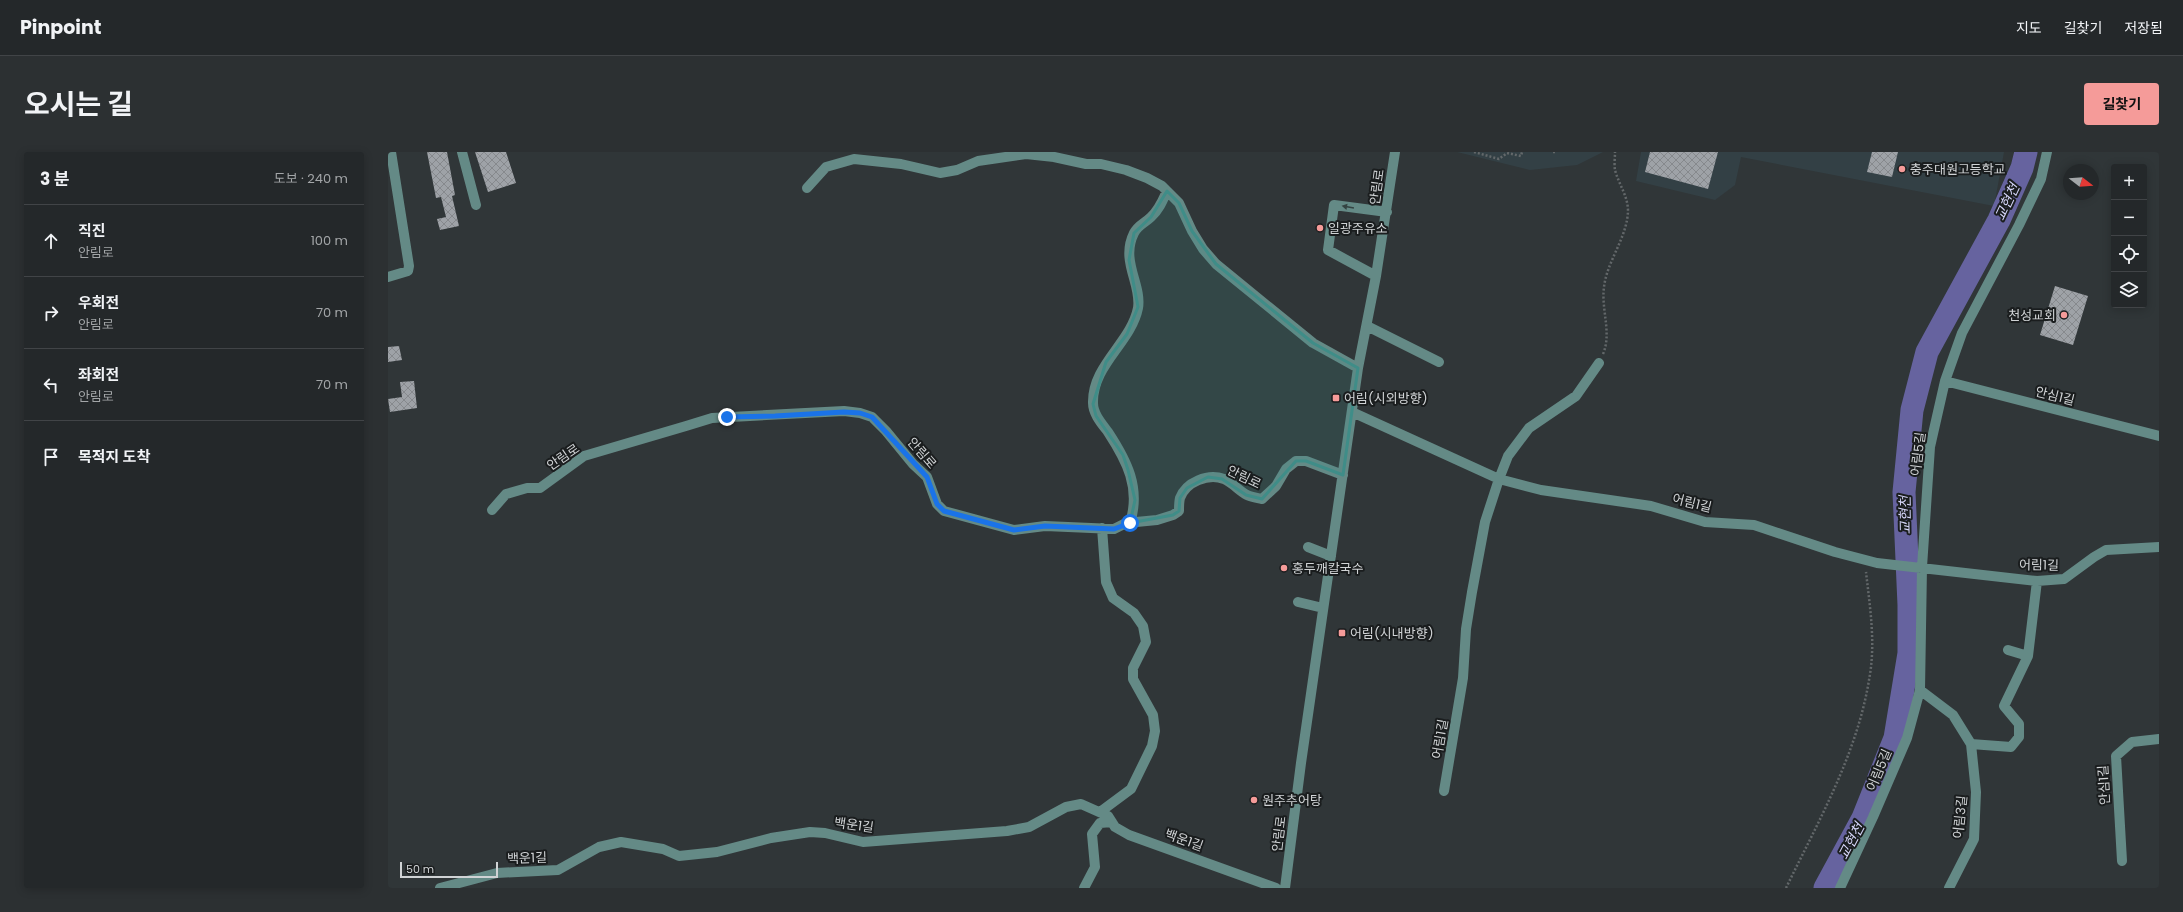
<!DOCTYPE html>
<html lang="ko">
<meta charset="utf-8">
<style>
:root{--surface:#24282a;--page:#2c3032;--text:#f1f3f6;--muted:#a3a6a8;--line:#414447;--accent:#f59b99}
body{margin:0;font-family:Poppins,"Noto Sans KR",sans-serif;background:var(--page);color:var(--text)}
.controls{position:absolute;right:12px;top:12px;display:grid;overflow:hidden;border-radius:4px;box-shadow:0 2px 10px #0003}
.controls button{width:36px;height:36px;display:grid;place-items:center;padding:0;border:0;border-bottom:1px solid var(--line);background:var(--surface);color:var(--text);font:20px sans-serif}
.compass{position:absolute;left:1675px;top:12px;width:36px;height:36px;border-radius:50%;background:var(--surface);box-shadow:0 2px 10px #0003;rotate:107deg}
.scale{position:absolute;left:12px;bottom:10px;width:98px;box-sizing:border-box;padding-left:4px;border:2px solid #d0d3d5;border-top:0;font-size:11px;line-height:14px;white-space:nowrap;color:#d0d3d5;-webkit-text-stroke:3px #1a1d1e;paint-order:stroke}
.stop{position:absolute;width:12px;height:12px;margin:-9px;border:3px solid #1a73e8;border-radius:50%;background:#fff}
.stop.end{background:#1a73e8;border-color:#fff;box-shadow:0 1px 4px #0008}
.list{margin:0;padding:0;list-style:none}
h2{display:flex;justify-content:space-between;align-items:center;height:52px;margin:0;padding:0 16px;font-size:17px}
h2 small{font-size:13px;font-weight:400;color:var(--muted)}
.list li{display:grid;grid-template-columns:26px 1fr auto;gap:12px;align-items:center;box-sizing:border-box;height:72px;padding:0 16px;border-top:1px solid var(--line)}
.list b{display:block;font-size:15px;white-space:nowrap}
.list p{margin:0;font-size:13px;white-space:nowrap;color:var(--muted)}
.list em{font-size:13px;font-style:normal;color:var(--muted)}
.icon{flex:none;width:22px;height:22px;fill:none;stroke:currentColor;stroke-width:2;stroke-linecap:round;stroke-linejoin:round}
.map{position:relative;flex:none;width:1771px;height:736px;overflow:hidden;border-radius:4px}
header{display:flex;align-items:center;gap:24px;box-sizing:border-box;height:56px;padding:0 20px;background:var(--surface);border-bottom:1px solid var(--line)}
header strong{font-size:19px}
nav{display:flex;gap:22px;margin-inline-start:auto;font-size:14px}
.intro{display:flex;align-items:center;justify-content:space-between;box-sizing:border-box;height:96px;padding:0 24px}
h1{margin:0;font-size:28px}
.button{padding:10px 18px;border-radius:4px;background:var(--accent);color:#111;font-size:14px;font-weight:700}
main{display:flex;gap:24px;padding:0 24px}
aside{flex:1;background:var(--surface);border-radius:4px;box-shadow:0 2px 10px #0003}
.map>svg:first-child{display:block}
.built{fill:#334045}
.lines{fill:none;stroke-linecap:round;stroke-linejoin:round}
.river{stroke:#66639f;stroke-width:23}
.building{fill:url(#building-cross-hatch)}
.path{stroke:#63686a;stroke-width:2.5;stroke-dasharray:2 2;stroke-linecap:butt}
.minor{stroke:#648a86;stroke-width:10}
.oneway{fill:#344342}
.route{stroke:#1a73e8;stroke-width:5}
.marked{fill:#3f8d88;fill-opacity:0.2;stroke:#3f8d88;stroke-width:3;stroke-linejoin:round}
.poi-dot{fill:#f59b99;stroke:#1a1d1e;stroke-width:1.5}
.labels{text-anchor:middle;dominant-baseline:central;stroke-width:4;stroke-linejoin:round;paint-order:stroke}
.poi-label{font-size:13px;fill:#d0d3d5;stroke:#1a1d1e;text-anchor:start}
.street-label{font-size:13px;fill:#d0d3d5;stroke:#1a1d1e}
.water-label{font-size:14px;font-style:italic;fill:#d7d7fb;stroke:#1a1d1e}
</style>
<header>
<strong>Pinpoint</strong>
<nav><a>지도</a><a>길찾기</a><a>저장됨</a></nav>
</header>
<div class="intro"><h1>오시는 길</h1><a class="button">길찾기</a></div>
<main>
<aside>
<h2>3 분<small>도보 · 240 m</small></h2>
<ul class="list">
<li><svg class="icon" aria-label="ahead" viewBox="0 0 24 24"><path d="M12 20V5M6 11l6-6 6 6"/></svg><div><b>직진</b><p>안림로</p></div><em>100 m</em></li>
<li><svg class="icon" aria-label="right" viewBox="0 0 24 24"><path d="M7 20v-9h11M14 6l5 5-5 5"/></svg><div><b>우회전</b><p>안림로</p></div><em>70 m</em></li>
<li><svg class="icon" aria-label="left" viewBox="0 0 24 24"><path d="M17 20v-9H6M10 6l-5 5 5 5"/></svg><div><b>좌회전</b><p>안림로</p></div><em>70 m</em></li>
<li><svg class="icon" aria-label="arrive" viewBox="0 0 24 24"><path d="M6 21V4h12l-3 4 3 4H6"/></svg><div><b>목적지 도착</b></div></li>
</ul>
</aside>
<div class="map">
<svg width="1771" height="736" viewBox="0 0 1771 736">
<defs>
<pattern id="building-cross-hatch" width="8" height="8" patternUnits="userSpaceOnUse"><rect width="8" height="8" fill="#9ea2a7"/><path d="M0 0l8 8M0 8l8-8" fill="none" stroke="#86898d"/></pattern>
</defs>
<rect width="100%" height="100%" fill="#303638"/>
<path class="built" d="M1069,0H1215L1189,13L1142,18Z
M1253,0H1616L1606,54L1353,5L1347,33L1327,48L1248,29Z"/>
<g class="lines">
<path class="river" d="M1437,736L1475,666L1507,586L1521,501V453L1516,340L1524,258L1539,200L1611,68L1634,16L1638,0"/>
</g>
<path class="building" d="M39,0H59L67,43L64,44L71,74L52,78L49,67L58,65L53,45L48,46Z
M87,0H118L128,31L100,40Z
M1262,0H1330L1320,37L1257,20Z
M1484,0H1510L1504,25L1479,20Z
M1667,134L1700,144L1685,193L1652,183Z
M11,194L14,208L0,210V195Z
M26,229L29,256L2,260L0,247L14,245L12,230Z"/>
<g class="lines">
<path class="path" d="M1086,0L1111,7L1119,1L1133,4L1134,0
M1165,0H1168
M1215,202C1224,181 1213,158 1216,135C1219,109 1239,86 1240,59C1240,44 1231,33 1227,18C1226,13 1227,6 1227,0
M1398,736C1430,670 1469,602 1481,528C1488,492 1482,456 1478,420"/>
<path class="minor" d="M74,0L88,53
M419,36L438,15L466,7L513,12L552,21L569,18L590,9L638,2L666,5L698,12H713L738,18L759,26L774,34L791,51L804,79L815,97L828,112L925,191L970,216
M988,124L940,98L946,53L999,60
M0,125L20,119L21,114L3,0
M979,174L1051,210
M1557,229L1771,284
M964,260L1111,327L1153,338L1263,354L1317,370L1366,373L1447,400L1489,411L1649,429L1676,427L1706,405L1718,398L1771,395
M104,358L118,342L139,336H152L196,304L298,274L324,266L456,259L472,261L484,265L498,279L525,312L539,325L549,352L556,359L626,378L657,374L726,377L738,371L769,368L785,363L791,359C791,355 791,350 792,346C798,330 820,321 836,327C845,331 851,339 859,343C863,345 869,346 874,347L888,334L898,317L908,309H918L955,323
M742,371C753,336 739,309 720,280C714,272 705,262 705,251C704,213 743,191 750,156C754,132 732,109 746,81C750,73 757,71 763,65C771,58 775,48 779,39
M920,395L943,404
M910,450L935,456
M1620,498L1640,504
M1532,538L1565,563L1583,592L1588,640L1586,687L1561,736
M1583,592L1623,595L1631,585V572L1616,554L1640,504L1649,429
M1056,639L1075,526L1078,477L1084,440L1097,370L1111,327L1120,304L1141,276L1188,244L1211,211
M712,660L743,637L764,594L767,579L765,563L745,527V516L758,490L755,474L746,461L725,446L718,430L714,376
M1734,709L1728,604L1744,590L1771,587
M52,736L109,721L170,718L211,695L233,690L275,697L291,704L329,700L383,686L422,680L437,681L475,690L619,679L641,675L678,655L693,652L720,664L727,675L741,683L888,736
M696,736L707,715L704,682L712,671L724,670
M897,736L913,611L970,216L988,124L1007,0
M1452,736L1485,665L1519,586L1532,538L1534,415L1542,295L1557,229L1574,181L1631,73L1653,27L1659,0"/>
</g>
<defs><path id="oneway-solid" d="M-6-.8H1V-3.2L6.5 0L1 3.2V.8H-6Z"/></defs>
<use class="oneway" href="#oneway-solid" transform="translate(960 55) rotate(-170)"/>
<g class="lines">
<path class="route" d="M339,265L387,264L456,260L472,261L484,265L539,325L549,352L556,359L626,378L657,374L726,377L742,371"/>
</g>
<path class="marked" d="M779,39L791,51L804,79L828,112L925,191L970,216L955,323L918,309H908L874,347L858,343L834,327L820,325L799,336L792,346L791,359L785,363L742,371L747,348L740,318L735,303L708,264L705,252L718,210L739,182L750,155L741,108L746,81L763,65Z"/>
<g class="poi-dot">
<circle cx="1514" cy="17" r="4"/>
<circle cx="932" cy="76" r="4"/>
<circle cx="1676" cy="163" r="4"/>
<rect x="944" y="242" width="8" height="8" rx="2"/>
<circle cx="896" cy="416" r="4"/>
<rect x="950" y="477" width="8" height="8" rx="2"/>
<circle cx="866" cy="648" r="4"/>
</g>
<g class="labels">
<g class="poi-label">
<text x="1522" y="17">충주대원고등학교</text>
<text x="940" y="76">일광주유소</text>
<text x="1668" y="163" text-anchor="end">천성교회</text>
<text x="956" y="246">어림(시외방향)</text>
<text x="904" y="416">홍두깨칼국수</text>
<text x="962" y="481">어림(시내방향)</text>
<text x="874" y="648">원주추어탕</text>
</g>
<g class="street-label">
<text transform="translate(989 35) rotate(-82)">안림로</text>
<text transform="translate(1667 244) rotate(14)">안심1길</text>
<text transform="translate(534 301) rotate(49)">안림로</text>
<text transform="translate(1530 302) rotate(-83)">어림5길</text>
<text transform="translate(175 305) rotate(-34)">안림로</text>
<text transform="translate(856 325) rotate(26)">안림로</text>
<text transform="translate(1304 351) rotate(14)">어림1길</text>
<text transform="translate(1651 413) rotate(1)">어림1길</text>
<text transform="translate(1052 587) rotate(-80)">어림1길</text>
<text transform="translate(1491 618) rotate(-67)">어림5길</text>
<text transform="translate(1716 633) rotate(-93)">안심1길</text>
<text transform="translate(1572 665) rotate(-84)">어림3길</text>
<text transform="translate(466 673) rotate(8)">백운1길</text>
<text transform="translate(891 682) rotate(-83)">안림로</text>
<text transform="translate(796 688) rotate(20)">백운1길</text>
<text transform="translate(139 706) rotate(-2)">백운1길</text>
</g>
<g class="water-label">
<text transform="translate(1619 50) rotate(-65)">교현천</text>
<text transform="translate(1517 363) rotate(-91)">교현천</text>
<text transform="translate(1463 689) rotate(-62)">교현천</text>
</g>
</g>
</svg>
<div class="controls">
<button>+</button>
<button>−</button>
<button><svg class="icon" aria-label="locate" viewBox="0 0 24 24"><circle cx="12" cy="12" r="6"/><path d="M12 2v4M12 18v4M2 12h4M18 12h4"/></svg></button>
<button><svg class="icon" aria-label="layers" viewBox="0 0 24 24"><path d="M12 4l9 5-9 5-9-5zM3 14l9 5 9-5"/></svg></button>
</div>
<svg class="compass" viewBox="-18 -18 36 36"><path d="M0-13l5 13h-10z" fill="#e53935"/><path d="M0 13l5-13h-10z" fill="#a3a6a8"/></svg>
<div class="scale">50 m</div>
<div class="stop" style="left:742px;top:371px"></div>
<div class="stop end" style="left:339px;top:265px"></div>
</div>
</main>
